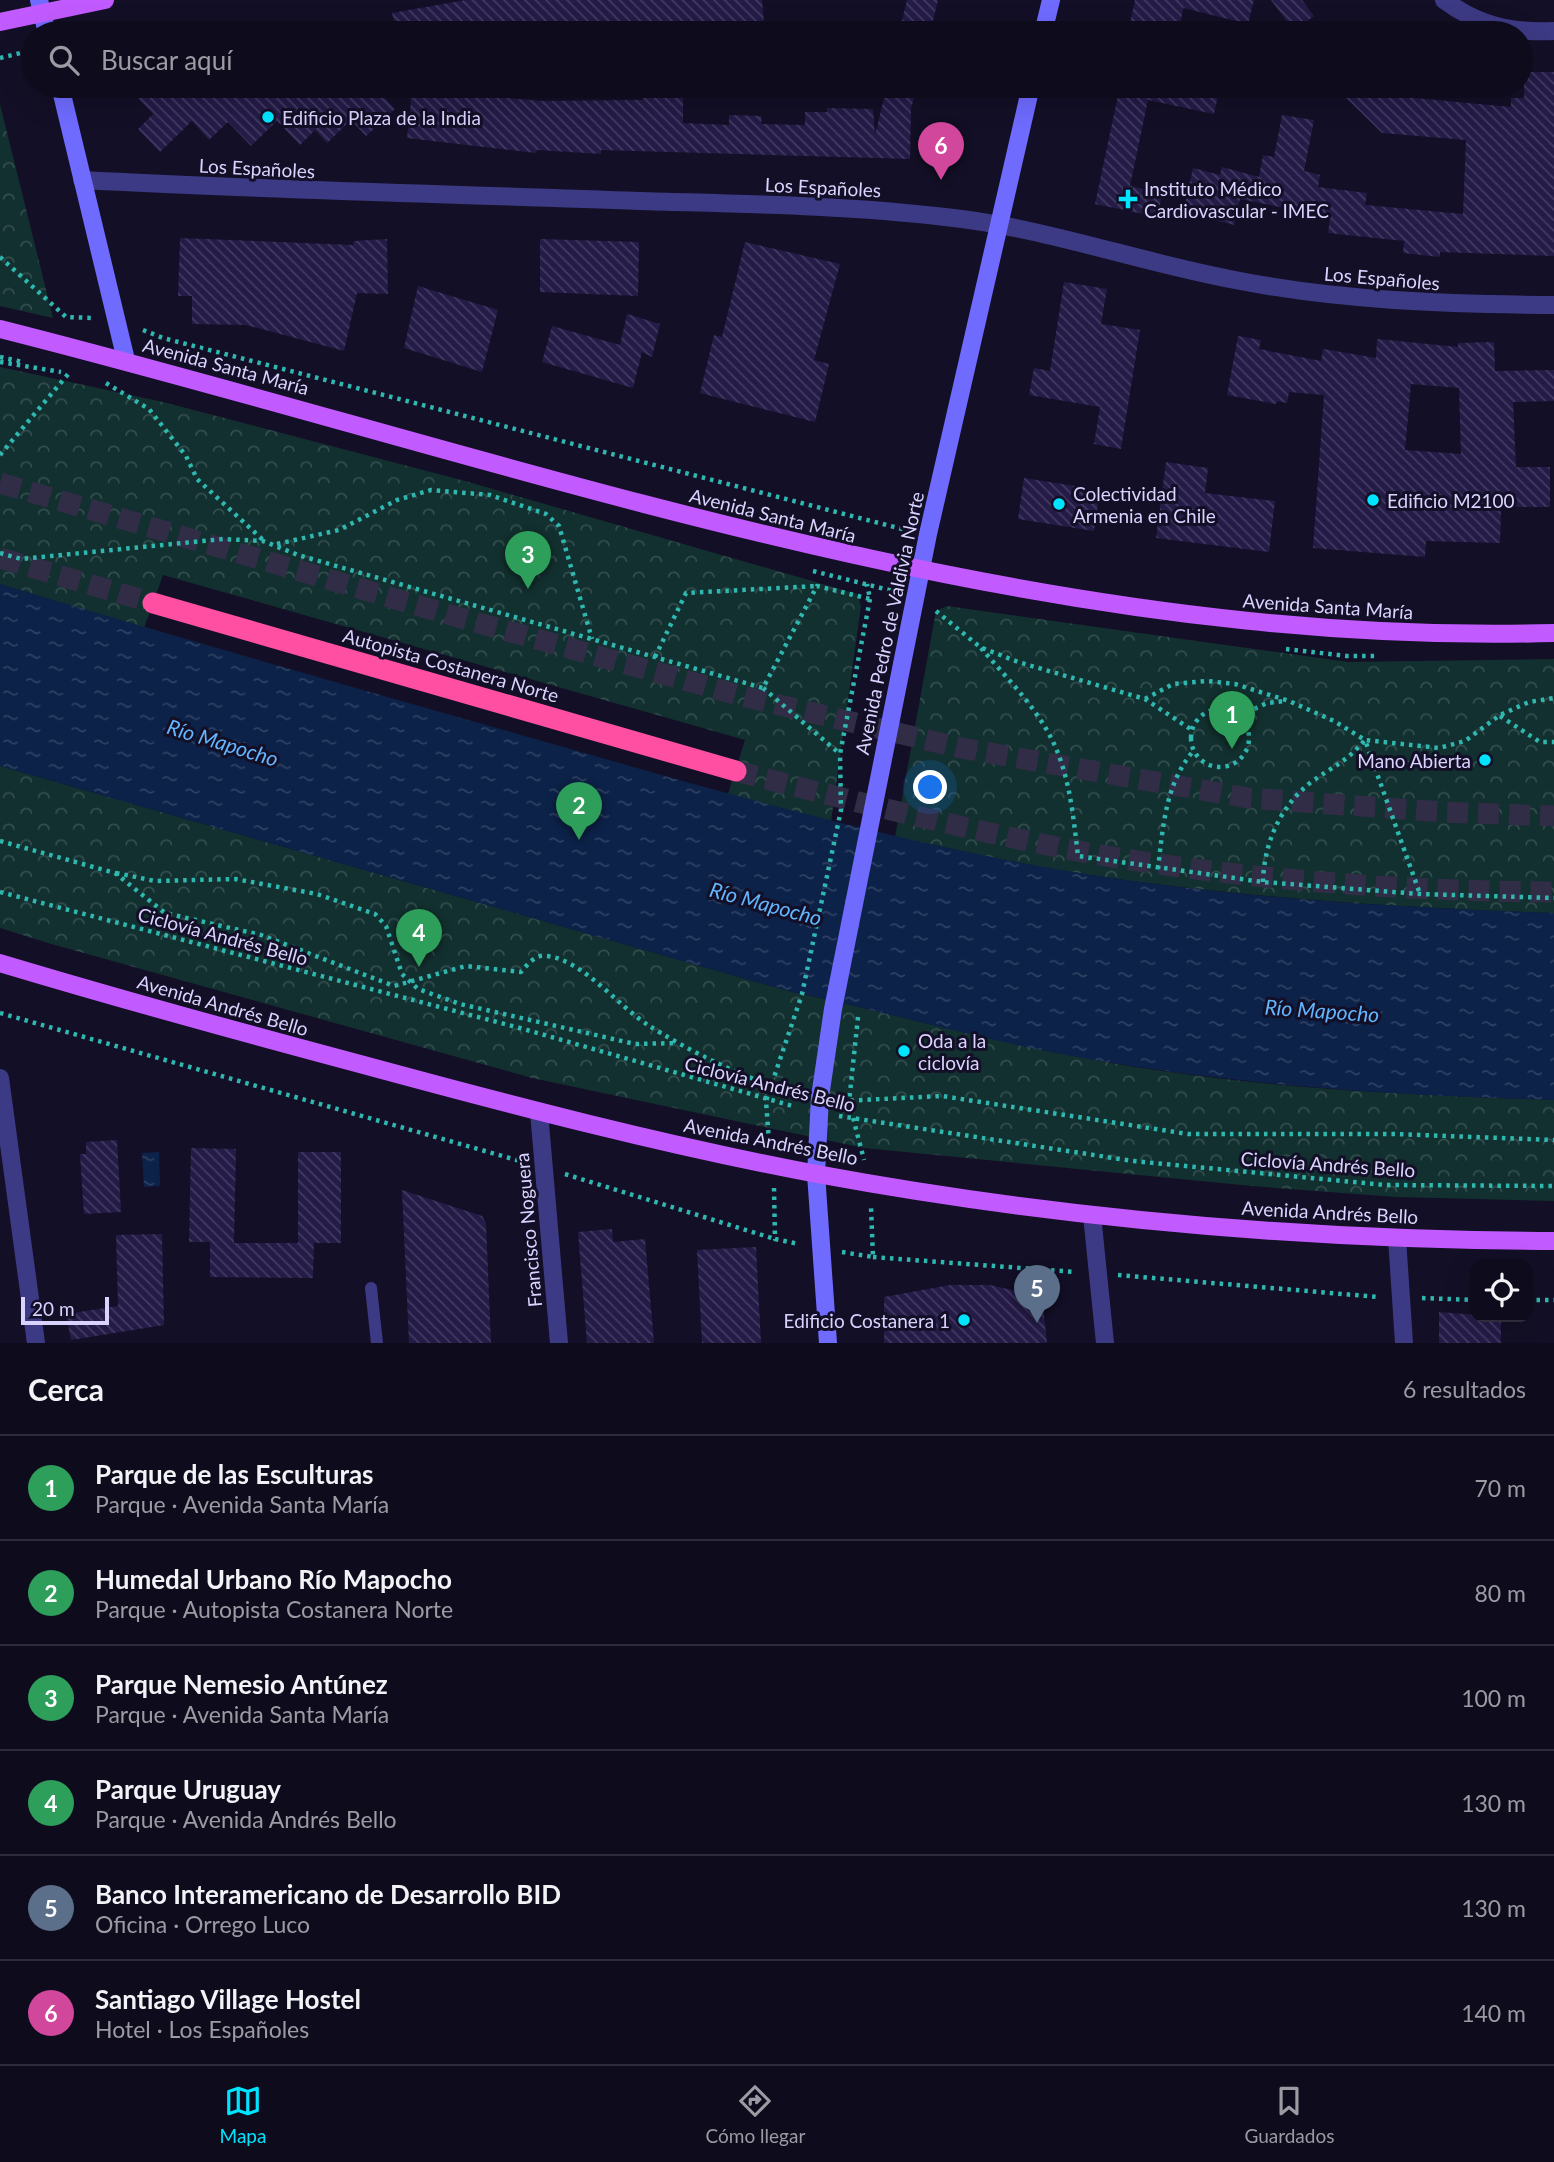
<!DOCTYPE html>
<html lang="es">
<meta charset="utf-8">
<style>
:root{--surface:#0e0b1c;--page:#1c1929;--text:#f1f3f6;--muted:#9b9ba3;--line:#2e2b3b;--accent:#00e5ff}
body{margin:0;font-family:Lato,sans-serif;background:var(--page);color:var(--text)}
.controls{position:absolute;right:21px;bottom:21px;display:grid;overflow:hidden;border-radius:14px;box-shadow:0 7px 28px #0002}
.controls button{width:63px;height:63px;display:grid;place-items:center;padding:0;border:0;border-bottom:2px solid var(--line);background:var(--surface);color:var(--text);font:35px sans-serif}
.scale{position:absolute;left:21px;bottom:18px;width:88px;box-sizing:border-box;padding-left:7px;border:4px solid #d9d4ff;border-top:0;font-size:19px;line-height:24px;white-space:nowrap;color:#d9d4ff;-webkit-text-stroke:5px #130f26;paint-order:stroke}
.you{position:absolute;left:931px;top:788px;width:24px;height:24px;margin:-18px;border:5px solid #fff;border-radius:50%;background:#1a73e8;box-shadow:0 0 0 10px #1a73e833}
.badge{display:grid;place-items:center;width:46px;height:46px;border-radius:50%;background:var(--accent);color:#fff;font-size:23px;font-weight:700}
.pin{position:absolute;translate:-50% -58px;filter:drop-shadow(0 2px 4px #0008)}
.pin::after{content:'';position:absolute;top:37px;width:24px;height:21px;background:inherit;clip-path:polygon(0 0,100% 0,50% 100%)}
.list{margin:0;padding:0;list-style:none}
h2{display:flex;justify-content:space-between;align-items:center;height:91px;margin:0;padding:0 28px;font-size:30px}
h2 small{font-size:23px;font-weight:400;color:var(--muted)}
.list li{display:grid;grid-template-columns:46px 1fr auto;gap:21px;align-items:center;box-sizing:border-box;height:105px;padding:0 28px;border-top:2px solid var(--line)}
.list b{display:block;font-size:26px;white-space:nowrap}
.list p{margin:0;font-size:23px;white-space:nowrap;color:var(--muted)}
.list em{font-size:23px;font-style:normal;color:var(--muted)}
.icon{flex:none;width:38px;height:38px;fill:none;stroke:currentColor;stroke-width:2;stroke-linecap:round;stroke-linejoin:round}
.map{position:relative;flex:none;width:1554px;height:1343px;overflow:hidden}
.search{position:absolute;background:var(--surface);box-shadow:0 7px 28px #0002;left:21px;right:21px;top:21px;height:77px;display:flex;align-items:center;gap:18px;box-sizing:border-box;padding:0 24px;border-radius:38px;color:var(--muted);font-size:26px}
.sheet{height:721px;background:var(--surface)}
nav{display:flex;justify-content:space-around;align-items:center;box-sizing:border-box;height:98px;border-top:2px solid var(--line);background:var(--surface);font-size:19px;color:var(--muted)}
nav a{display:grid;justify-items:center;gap:4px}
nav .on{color:var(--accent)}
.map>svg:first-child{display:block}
.forest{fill:url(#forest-crowns)}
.water{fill:url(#water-ripples)}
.building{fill:url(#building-back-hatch);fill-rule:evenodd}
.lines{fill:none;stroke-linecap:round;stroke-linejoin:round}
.highway-tunnel{stroke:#312d47;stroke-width:21;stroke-dasharray:21 10;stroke-linecap:butt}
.path{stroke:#2fb8b0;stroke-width:4.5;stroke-dasharray:3.5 5;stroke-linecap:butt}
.lane{stroke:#3d3a85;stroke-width:12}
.street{stroke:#3d3a85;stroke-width:18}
.secondary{stroke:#6f6bff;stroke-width:18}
.primary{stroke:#c25bff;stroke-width:18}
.highway{stroke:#ff4fa3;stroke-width:21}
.poi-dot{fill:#00e5ff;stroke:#130f26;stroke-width:2.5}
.labels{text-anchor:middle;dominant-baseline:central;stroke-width:6;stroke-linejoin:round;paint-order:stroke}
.poi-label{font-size:19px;fill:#d9d4ff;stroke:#130f26;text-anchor:start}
.street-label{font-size:19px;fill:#d9d4ff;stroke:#130f26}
.water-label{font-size:21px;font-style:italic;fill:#62b6ff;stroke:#130f26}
</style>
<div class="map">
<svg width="1554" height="1343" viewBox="0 0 1554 1343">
<defs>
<pattern id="forest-crowns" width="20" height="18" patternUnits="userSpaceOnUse" patternTransform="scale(1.75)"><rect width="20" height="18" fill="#12302f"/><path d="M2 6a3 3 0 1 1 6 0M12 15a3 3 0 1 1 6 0" fill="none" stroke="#344d4e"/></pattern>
<pattern id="water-ripples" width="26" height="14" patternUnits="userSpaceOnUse" patternTransform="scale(1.75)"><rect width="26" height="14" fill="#0c2248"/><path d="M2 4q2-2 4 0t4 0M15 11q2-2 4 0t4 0" fill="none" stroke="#2f4163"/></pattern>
<pattern id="building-back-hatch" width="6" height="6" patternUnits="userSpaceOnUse" patternTransform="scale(1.75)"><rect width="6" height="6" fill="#241b47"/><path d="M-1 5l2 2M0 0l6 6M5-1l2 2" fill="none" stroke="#433b63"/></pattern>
</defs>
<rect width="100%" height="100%" fill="#130f26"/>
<path class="forest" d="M0,104L53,318L0,306Z
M0,367L163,402L465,481L857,594L861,606L831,822L728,794L745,740L163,575L144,628L0,584Z
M947,606L1348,662L1554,659V913C1384,907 1214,896 1046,868C996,859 945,847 895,837L936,611Z
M0,766L788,991C887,1012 984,1040 1084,1058C1239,1087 1396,1095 1554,1100V1201L1396,1197L1252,1186L864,1148L532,1078L48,943L0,928Z"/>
<path class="water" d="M0,584C179,638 359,689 539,740C706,788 872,836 1044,867C1212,897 1384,907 1554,913V1100C1395,1095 1246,1086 1089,1059C988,1042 889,1012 788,991L0,766Z
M159,1152L160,1186L144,1187L142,1153Z"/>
<path class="building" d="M466,0H762L765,33H711L708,21L650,33H397L392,13Z
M907,0H938L930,33H899Z
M1135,0H1254L1248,24L1184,8L1185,1L1178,33H1128Z
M1271,0H1302L1314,16L1294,31Z
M1524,72H1554V256L1440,252V257L1403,253L1404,241L1328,233L1330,217L1240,199L1234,225L1183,212L1193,168L1220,175L1222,167L1259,177L1263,155L1274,157L1282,115L1314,120L1304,171L1320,175L1318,187L1367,193L1365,205L1463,214L1466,140L1382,133L1334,86H1409L1404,97L1511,107V98H1524Z
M126,86H373L395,109L366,136L351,120L327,143L315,130L300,145L277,121L251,146L228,122L209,140L192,121L160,152L138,129L153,114Z
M887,86H917L911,109L910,159L601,150V154L537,150L536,153L407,138L411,102L409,90L543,101L643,100V92L683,94V123L729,125V115L762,116L761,124L805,125V112H827V108L873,109L875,135Z
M1120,86H1220L1214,114L1148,100L1130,186L1162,193L1158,217L1095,204Z
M180,238L353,245L354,241L387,239L388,294L357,293L344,351L246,325L192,324V296H178Z
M540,239L639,242L638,296L540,292Z
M745,242L840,264L814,360L829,364L815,422L700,393L714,335L722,337Z
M1064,282L1107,289L1101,324L1140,330L1121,449L1094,444L1100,407L1029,395L1034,368L1050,371Z
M418,286L498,310L482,372L404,348Z
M627,314L660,324L652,357L642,352L633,388L542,362L552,326L620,345Z
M1238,336L1261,340L1259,349L1321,361L1323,349L1376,358L1377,339L1458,347V343L1494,342L1495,371L1554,370V401L1513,402L1516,467H1550V507H1501L1500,543L1426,541L1425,557L1313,548L1324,395L1289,392L1287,403L1277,401L1276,404L1227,395ZM1411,384L1459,388L1461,454L1405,450Z
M1166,462L1208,468L1205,493L1275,501L1269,552L1156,538Z
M1024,478L1100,490L1094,531L1018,519Z
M117,1140L121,1212L84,1214L80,1154H86V1142Z
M191,1148L236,1149L234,1243H309H298V1152H341V1243H314L313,1278L210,1277V1242H189Z
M402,1190L482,1216L486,1223L491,1343H409Z
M612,1229L613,1242L645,1239L654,1343H587L578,1232Z
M162,1234L164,1325L71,1340L66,1314L118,1306L116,1235Z
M756,1247L761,1343H702L697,1250Z
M950,1285H990L1042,1297L1047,1343H884V1297Z
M1439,1312L1501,1317V1343H1439Z"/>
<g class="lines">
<path class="highway-tunnel" d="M0,483L464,619L742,696L961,748L1248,798L1443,812L1554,816
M0,558L153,603
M736,771C844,799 952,826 1062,848C1219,878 1395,891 1554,892"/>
<path class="path" d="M0,58L33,50
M0,257L66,317L94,318
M143,330L163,338L906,530
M0,357L23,362
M0,362L61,372
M106,383L149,409L186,456L197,479L263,540
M0,455L69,373
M277,544L339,530L397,500L431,490L490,495L546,514L559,526L592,639
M0,553L21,559L223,539L263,541L298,555L763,688L817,586L870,599L867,584
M813,571L893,591
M936,611L980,647L1018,662L1145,699L1192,730
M981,648C1009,681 1044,714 1059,756C1071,788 1074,823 1078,856L1263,882L1420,894L1554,898
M1286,649L1347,656H1375
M655,657L686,593L817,586
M763,688L840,754
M1145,699L1173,684L1207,681L1235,684L1289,701L1334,721L1365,740L1439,748L1465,741L1500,715L1529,702L1554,698
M1191 738a29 29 0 1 1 58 0a29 29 0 1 1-58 0Z
M1239,716L1267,703L1285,701
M1500,716L1540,742H1554
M0,841L115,873L165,913L261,935L394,986L466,966L521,972C528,964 535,954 547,956C583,960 618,1006 648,1025C685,1049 756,1085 799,1093
M1158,869C1163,827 1165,784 1194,750
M116,873L155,881L235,879L317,894L375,914L386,926L402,974L418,989L460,1004L635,1044L678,1043
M1263,882C1264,844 1279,808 1310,783C1333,766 1344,764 1365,740L1420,894
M0,892L520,1028L796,1107
M0,1013L520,1161
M858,1017L849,1102L864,1160
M842,1101L942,1096L1188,1134H1394L1554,1140
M839,1116L1133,1161L1385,1185L1554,1186
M769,1142L766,1101L802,994L841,810L840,754L870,599
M565,1174L775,1239
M774,1188L775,1239L799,1244
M842,1252L873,1257L871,1207
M873,1257L1075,1272
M1118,1275L1378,1297
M1422,1298L1475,1300
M1528,1300H1554"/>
<path class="lane" d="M371,1288L377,1343"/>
<path class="street" d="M1444,0C1479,26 1511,33 1554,31
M82,180C268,190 454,194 640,201C741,204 844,205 945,217C1043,227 1138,262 1235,280C1342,301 1446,304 1554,305
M0,1078L36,1343
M539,1112L559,1343
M1092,1215L1105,1343
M1397,1238L1404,1343"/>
<path class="secondary" d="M39,0L47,33
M1043,33L1051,0
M60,86L126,360
M828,1343L816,1174L820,1097L833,1009L928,534L1031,86"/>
<path class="primary" d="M0,22L105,0
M0,329C512,458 1018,648 1554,633
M0,963C120,999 240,1032 360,1064C511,1105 663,1145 817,1174C1060,1219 1307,1240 1554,1241"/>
<path class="highway" d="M153,603L736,771"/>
</g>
<g class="poi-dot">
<circle cx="268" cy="117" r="7"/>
<path d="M1124.5 188.5h7v7h7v7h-7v7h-7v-7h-7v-7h7z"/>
<circle cx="1373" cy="500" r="7"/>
<circle cx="1059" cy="504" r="7"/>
<circle cx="1485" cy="760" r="7"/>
<circle cx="904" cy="1051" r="7"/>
<circle cx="964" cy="1320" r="7"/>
</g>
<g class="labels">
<g class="poi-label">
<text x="282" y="117">Edificio Plaza de la India</text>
<text x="1144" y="188">Instituto Médico<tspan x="1144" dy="22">Cardiovascular - IMEC</tspan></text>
<text x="1073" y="493">Colectividad<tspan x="1073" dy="22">Armenia en Chile</tspan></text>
<text x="1387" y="500">Edificio M2100</text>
<text x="1471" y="760" text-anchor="end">Mano Abierta</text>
<text x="918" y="1040">Oda a la<tspan x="918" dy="22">ciclovía</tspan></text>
<text x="950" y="1320" text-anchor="end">Edificio Costanera 1</text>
</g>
<g class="street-label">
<text transform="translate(257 168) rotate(3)">Los Españoles</text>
<text transform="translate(823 187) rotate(3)">Los Españoles</text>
<text transform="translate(1382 278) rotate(5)">Los Españoles</text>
<text transform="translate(226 366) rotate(15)">Avenida Santa María</text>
<text transform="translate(773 515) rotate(14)">Avenida Santa María</text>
<text transform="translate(1328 606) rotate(4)">Avenida Santa María</text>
<text transform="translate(889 623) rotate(-78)">Avenida Pedro de Valdivia Norte</text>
<text transform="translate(451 665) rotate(16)">Autopista Costanera Norte</text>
<text transform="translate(223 936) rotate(15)">Ciclovía Andrés Bello</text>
<text transform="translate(223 1005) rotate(16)">Avenida Andrés Bello</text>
<text transform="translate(770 1084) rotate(14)">Ciclovía Andrés Bello</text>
<text transform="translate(771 1141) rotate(11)">Avenida Andrés Bello</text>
<text transform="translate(1328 1164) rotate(4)">Ciclovía Andrés Bello</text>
<text transform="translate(1330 1212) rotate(3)">Avenida Andrés Bello</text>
<text transform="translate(528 1230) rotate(-95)">Francisco Noguera</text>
</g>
<g class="water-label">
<text transform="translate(223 742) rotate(17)">Río Mapocho</text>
<text transform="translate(766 903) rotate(15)">Río Mapocho</text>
<text transform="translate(1322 1010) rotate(4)">Río Mapocho</text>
</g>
</g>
</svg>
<div class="controls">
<button><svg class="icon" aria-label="locate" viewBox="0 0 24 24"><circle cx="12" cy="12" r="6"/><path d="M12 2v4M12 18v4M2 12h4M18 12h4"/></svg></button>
</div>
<div class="scale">20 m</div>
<div class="you"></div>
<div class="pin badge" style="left:1232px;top:749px;background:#2e9e5b">1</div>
<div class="pin badge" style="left:579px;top:840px;background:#2e9e5b">2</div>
<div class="pin badge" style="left:528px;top:589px;background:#2e9e5b">3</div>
<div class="pin badge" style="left:419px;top:967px;background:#2e9e5b">4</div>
<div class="pin badge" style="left:1037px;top:1323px;background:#5c6f8a">5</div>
<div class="pin badge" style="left:941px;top:180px;background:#d1479c">6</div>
<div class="search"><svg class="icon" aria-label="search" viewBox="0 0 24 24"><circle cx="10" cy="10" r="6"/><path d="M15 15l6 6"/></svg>Buscar aquí</div>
</div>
<section class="sheet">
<h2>Cerca<small>6 resultados</small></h2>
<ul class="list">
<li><span class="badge" style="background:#2e9e5b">1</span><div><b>Parque de las Esculturas</b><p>Parque · Avenida Santa María</p></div><em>70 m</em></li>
<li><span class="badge" style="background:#2e9e5b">2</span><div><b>Humedal Urbano Río Mapocho</b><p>Parque · Autopista Costanera Norte</p></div><em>80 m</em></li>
<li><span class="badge" style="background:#2e9e5b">3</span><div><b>Parque Nemesio Antúnez</b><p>Parque · Avenida Santa María</p></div><em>100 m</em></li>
<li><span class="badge" style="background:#2e9e5b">4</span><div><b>Parque Uruguay</b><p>Parque · Avenida Andrés Bello</p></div><em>130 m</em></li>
<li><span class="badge" style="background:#5c6f8a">5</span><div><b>Banco Interamericano de Desarrollo BID</b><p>Oficina · Orrego Luco</p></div><em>130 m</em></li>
<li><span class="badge" style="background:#d1479c">6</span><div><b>Santiago Village Hostel</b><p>Hotel · Los Españoles</p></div><em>140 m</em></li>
</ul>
</section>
<nav>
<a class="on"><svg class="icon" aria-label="map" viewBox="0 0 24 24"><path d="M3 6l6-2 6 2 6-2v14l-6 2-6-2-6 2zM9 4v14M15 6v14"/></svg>Mapa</a>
<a><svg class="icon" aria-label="directions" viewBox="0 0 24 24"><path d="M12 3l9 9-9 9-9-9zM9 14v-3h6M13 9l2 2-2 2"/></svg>Cómo llegar</a>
<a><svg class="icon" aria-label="saved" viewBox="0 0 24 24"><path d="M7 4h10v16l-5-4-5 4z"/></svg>Guardados</a>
</nav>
